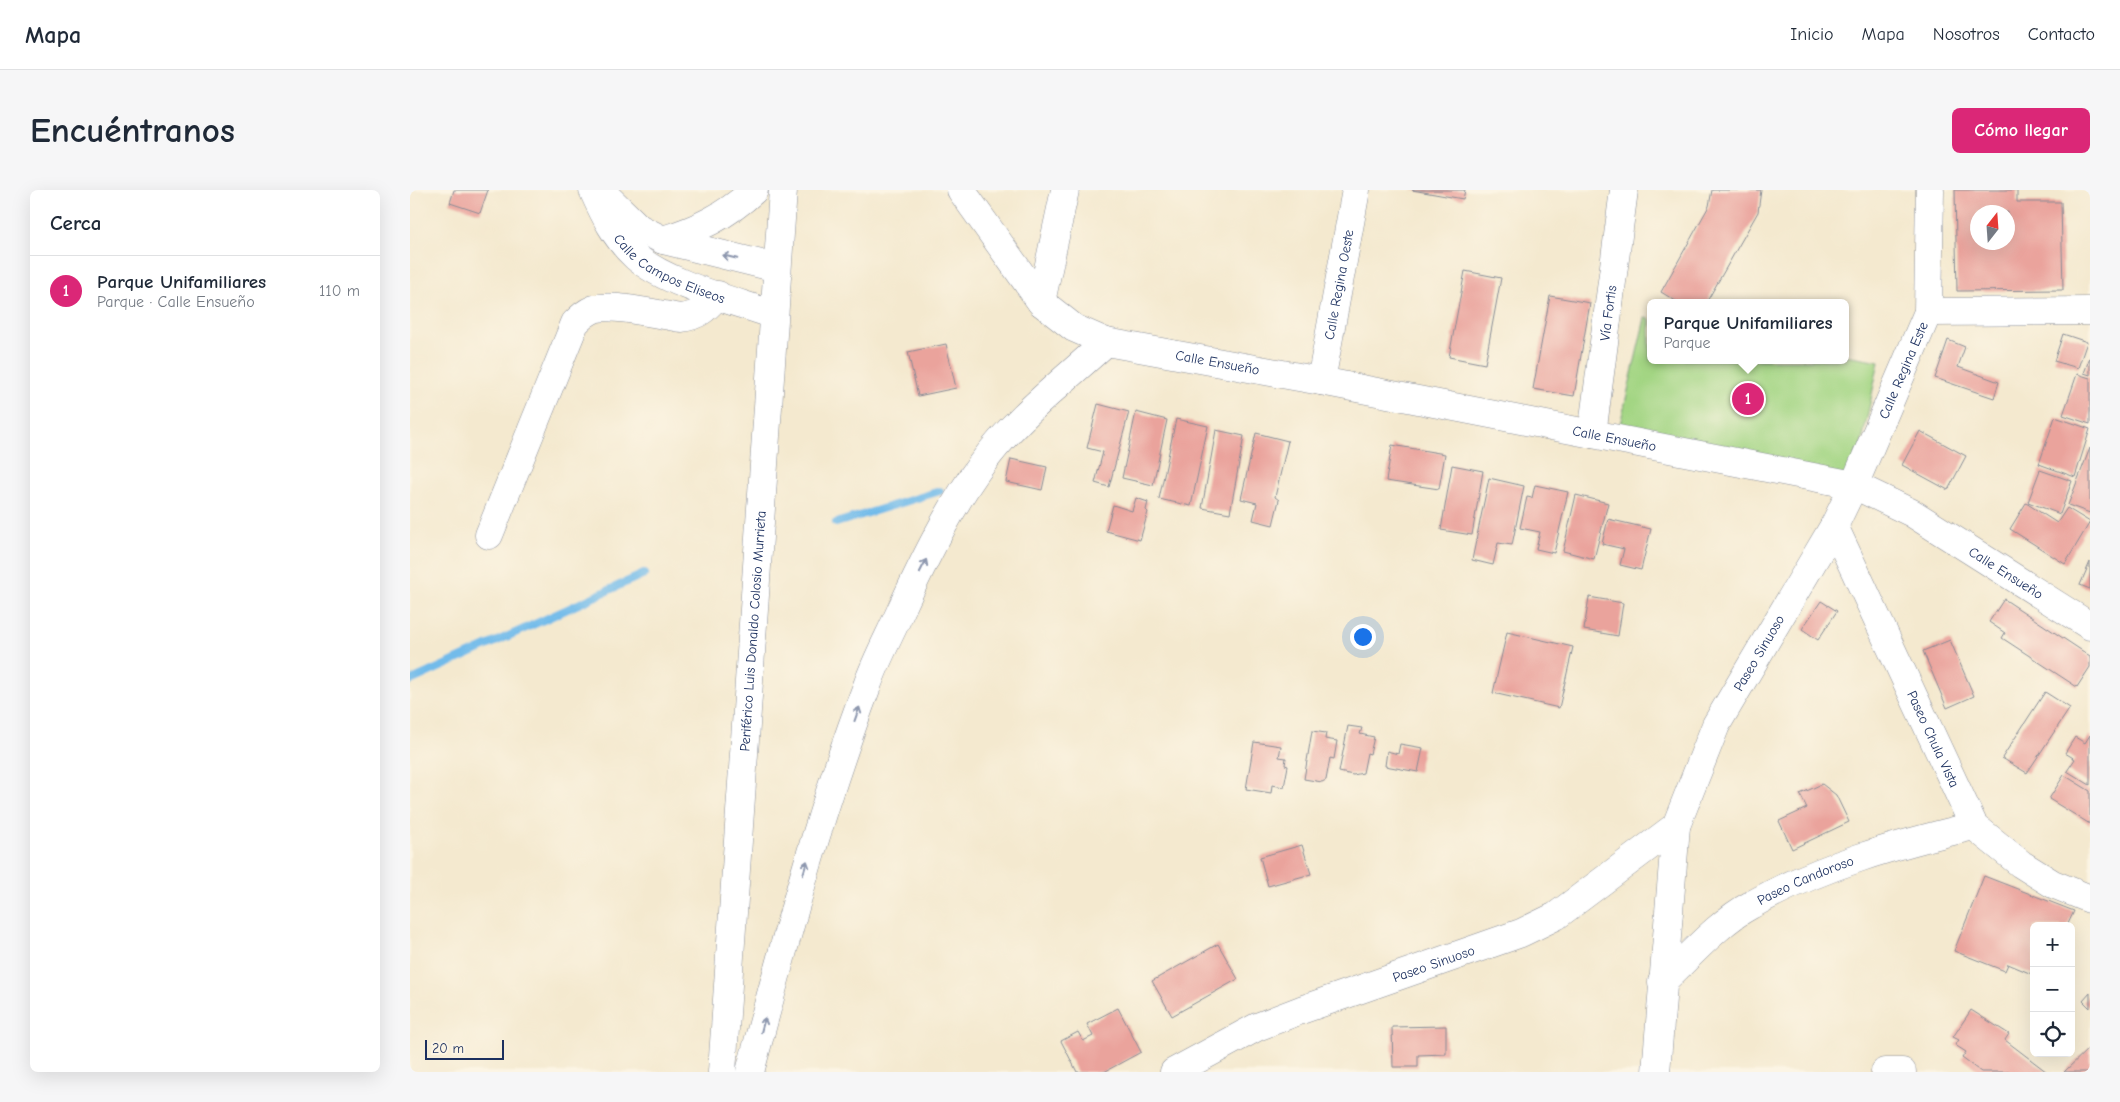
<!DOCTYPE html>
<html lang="es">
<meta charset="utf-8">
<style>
:root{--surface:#fff;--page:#f6f6f7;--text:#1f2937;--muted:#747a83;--line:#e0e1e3;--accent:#db2777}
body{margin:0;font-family:"Comic Neue",sans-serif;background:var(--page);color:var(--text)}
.controls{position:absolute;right:15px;bottom:15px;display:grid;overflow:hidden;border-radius:8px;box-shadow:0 5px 20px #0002}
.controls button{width:45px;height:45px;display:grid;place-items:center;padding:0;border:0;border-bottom:1px solid var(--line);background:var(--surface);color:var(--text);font:25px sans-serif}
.compass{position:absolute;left:1560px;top:15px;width:45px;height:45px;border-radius:50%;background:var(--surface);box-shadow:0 5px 20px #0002;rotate:17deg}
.scale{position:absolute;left:15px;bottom:12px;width:79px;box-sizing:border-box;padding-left:5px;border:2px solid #1b2f5e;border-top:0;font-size:14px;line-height:18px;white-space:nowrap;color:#1b2f5e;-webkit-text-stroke:4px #fcf5e5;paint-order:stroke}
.you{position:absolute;left:952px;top:446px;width:18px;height:18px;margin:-12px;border:4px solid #fff;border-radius:50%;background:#1a73e8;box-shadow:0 0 0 8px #1a73e833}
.badge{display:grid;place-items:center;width:32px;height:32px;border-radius:50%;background:var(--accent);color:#fff;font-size:16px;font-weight:700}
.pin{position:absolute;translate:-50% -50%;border:2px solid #fff;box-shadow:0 1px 5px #0006}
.popup{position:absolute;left:1237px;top:109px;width:202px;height:65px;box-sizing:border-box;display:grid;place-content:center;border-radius:8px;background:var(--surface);filter:drop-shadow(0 1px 4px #0005);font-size:16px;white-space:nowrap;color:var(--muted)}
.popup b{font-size:19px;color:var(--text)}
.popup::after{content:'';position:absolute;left:50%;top:100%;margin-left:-10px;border:10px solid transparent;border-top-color:var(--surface)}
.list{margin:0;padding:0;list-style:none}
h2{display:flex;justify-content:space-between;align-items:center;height:65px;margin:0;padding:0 20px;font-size:21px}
h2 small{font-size:16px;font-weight:400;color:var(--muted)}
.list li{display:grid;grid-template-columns:32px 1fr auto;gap:15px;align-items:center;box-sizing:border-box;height:70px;padding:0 20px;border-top:1px solid var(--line)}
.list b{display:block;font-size:19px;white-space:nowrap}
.list p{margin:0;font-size:16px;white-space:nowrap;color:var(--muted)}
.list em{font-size:16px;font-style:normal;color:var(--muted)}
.icon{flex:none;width:28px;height:28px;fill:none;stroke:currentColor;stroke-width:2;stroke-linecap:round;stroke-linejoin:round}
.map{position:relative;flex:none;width:1680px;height:882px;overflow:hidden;border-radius:8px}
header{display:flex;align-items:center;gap:30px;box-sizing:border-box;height:70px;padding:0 25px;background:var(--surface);border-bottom:1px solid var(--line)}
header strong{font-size:24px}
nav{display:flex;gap:28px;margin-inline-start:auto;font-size:18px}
.intro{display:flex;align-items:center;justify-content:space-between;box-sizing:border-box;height:120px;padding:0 30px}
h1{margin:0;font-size:35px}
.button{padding:12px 22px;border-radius:8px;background:var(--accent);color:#fff;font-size:18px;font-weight:700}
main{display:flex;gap:30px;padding:0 30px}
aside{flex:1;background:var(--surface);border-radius:8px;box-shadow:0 5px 20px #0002}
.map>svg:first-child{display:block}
.green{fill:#a3d583;stroke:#5f8270}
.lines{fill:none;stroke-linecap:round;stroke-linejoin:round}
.stream{stroke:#72bbea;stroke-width:8}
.building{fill:#eaa39c;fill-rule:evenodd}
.minor-casing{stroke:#888c96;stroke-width:29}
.major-casing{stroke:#888c96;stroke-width:29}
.minor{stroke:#fff;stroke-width:28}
.major{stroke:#fff;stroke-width:28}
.oneway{stroke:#8d97ae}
.labels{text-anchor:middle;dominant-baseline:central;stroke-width:5;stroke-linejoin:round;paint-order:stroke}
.street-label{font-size:14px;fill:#1b2f5e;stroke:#fcf5e5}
</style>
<header>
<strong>Mapa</strong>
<nav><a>Inicio</a><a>Mapa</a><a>Nosotros</a><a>Contacto</a></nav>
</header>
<div class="intro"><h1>Encuéntranos</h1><a class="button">Cómo llegar</a></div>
<main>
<aside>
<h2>Cerca<small></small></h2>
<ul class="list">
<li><span class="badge">1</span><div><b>Parque Unifamiliares</b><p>Parque · Calle Ensueño</p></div><em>110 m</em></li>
</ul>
</aside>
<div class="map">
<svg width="1680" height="882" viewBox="0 0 1680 882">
<rect width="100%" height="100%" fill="#fcf5e5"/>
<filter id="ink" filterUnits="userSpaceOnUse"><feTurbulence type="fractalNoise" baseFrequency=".02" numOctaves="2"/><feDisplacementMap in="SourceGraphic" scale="10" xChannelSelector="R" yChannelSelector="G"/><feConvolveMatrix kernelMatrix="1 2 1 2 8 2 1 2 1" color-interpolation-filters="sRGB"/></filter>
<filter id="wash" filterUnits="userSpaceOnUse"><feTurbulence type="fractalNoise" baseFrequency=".0096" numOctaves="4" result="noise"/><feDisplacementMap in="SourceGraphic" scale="20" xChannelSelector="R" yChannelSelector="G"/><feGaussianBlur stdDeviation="1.12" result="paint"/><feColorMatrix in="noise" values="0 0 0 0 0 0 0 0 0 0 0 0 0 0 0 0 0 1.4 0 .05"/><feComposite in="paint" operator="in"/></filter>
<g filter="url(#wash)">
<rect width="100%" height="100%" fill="#f4e9cf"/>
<path class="green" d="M1235,128L1240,129V170H1436V165L1469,171L1443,294L1207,247Z"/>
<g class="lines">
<path class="stream" d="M426,333L530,301
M0,491L234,384"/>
</g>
<g id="blocks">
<path class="building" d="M44,0H78L70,23L40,13Z
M1002,0H1055L1053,9Z
M1302,0H1351L1348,22L1296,113H1269L1251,102L1299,16Z
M1545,0H1607V12H1651L1653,100L1547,101ZM1568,22H1598V52H1568Z
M1055,81L1091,88L1075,174L1039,167Z
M1140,106L1180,113L1164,206L1123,199Z
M1653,144L1677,152L1668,178L1644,171Z
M1538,150L1555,157L1548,177L1589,192L1584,208L1525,188Z
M536,154L546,198L508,206L498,162Z
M1680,167V185L1674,183Z
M1667,184L1680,188V234L1653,225Z
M688,214L719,222L699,297L685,293L693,262L677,258Z
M726,222L757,230L743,295L712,288Z
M1645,227L1680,239L1665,287L1629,274Z
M766,229L798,236L781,316L749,309Z
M806,240L834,246L820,323L792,318Z
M1510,241L1556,266L1538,300L1492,275Z
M846,243L878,251L865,307L869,310L863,335L843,330L847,313L831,309Z
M982,255L1035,264L1029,299L976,291Z
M1680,258V323L1658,315Z
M601,269L637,277L632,300L596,292Z
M1042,275L1073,281L1062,345L1031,340Z
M1630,280L1662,291L1650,324L1618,312Z
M1079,288L1114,296L1102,355L1088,353L1083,375L1062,370Z
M1125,295L1158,302L1144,363L1126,359L1130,342L1110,338L1117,307L1122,308Z
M1166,305L1198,313L1184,369L1153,361Z
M726,308L738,312L736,320L738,322L730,350L696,341L703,315L722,321Z
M1616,313L1647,333L1657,318L1680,332L1655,374L1600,339Z
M1198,329L1241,339L1231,380L1210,375L1214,359L1192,354Z
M1680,372V399L1670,395Z
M1179,407L1213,413L1208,446L1174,440Z
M1594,409L1680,466V477L1667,497L1592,448L1595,443L1579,432Z
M1411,411L1427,421L1408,450L1392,439Z
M1097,442L1163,457L1149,518L1083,503Z
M1540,450L1564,506L1537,518L1513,461Z
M1635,502L1660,518L1617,583L1592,568Z
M938,536L952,538L950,544L964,547L960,564L957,563L953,583L943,585L929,582Z
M902,541L916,543L915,549L927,551L924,569L920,568L916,590L912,592L894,589Z
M1680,545V595L1657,581L1665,569L1655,563L1665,547L1675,553Z
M844,552L871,556L869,567L876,568L875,575L878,576L874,597L862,595L861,603L836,599Z
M990,554L1013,558L1008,582L975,576L977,561L988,564Z
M1654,585L1680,601V634L1639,609Z
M1412,594L1426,605L1439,632L1382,659L1369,631L1397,618L1390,604Z
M892,655L901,684L858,696L850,667Z
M1574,686L1664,721L1657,736H1624V785L1598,774L1595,781L1544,761Z
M808,754L828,789L762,826L742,791Z
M1680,803V818L1673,811Z
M708,818L731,862L694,882H667L651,851L668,842L673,851L683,846L677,834Z
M1561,820L1599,844L1595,850L1637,882H1571L1552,868L1556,862L1545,855L1549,850L1543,847Z
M1036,836V864L1008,865V877H983L982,837Z
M1680,857V882H1654Z"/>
</g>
</g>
<g filter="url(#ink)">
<use href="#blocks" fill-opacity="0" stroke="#888c96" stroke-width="1"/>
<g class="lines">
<defs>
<g id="minor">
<path id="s1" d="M183,0C194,25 206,49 226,67C257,94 325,111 364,125"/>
<path id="s2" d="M551,0L631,112L664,138L696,152L911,191L1444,295L1502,323L1680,436"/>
<path d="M192,2L229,38L253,50L367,78"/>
<path d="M631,112L655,0"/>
<path d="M1518,122L1680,121"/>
<path id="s3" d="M911,191L946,0"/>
<path id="s4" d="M1182,244L1214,0"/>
<path id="s5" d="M1424,336L1564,636L1611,674L1643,694L1680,709"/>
<path d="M79,345L165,133C171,127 176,122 184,119C201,113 251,125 271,128C289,126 296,118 308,105"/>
<path id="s6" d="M1252,792C1279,767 1309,732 1341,715C1410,676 1488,654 1564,636"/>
<path id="s7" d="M764,882L847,837L891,820L1111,743L1146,726L1266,636L1306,535L1424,336L1444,295L1518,122L1520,0"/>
<path d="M1246,882L1266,636"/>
<path d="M1475,882H1492"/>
</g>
<g id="major">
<path d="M253,50C289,39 316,26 344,0"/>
<path id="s8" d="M312,882L373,0"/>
<path d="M340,882C375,752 409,622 457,496C466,470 480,445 491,420C514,370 539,319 571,275C605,228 654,191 696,152"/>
</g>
</defs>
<use href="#minor" class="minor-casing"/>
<use href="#major" class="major-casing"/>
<use href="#minor" class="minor"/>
<use href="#major" class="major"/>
</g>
<defs><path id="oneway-shaft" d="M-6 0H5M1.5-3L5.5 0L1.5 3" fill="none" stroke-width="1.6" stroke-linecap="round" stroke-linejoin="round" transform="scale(1.25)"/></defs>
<g class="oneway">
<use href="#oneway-shaft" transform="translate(320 67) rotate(-167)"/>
<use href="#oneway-shaft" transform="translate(513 376) rotate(-63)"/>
<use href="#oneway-shaft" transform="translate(447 524) rotate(-70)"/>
<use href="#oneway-shaft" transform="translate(395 678) rotate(-73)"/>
<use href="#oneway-shaft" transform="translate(353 835) rotate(-75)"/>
</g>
</g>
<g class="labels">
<g class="street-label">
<text stroke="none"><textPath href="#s1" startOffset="115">Calle Campos Eliseos</textPath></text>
<text stroke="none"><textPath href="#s3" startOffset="98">Calle Regina Oeste</textPath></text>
<text stroke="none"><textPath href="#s4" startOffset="122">Vía Fortis</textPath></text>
<text stroke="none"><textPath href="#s2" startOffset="328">Calle Ensueño</textPath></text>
<text stroke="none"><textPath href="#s7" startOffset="1074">Calle Regina Este</textPath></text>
<text stroke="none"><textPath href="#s2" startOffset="732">Calle Ensueño</textPath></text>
<text stroke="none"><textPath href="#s2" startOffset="1152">Calle Ensueño</textPath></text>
<text stroke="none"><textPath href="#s8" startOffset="442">Periférico Luis Donaldo Colosio Murrieta</textPath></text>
<text stroke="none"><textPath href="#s7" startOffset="756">Paseo Sinuoso</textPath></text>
<text stroke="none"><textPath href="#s5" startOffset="235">Paseo Chula Vista</textPath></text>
<text stroke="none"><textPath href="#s6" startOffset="178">Paseo Candoroso</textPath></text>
<text stroke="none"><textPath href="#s7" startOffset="282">Paseo Sinuoso</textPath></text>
</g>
</g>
</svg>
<div class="controls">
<button>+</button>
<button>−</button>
<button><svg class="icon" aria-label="locate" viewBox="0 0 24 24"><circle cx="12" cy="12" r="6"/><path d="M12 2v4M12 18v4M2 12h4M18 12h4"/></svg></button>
</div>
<svg class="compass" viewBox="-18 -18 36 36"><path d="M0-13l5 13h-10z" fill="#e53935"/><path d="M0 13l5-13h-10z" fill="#747a83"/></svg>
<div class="scale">20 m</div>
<div class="you"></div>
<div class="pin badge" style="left:1338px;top:209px">1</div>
<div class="popup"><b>Parque Unifamiliares</b>Parque</div>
</div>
</main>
